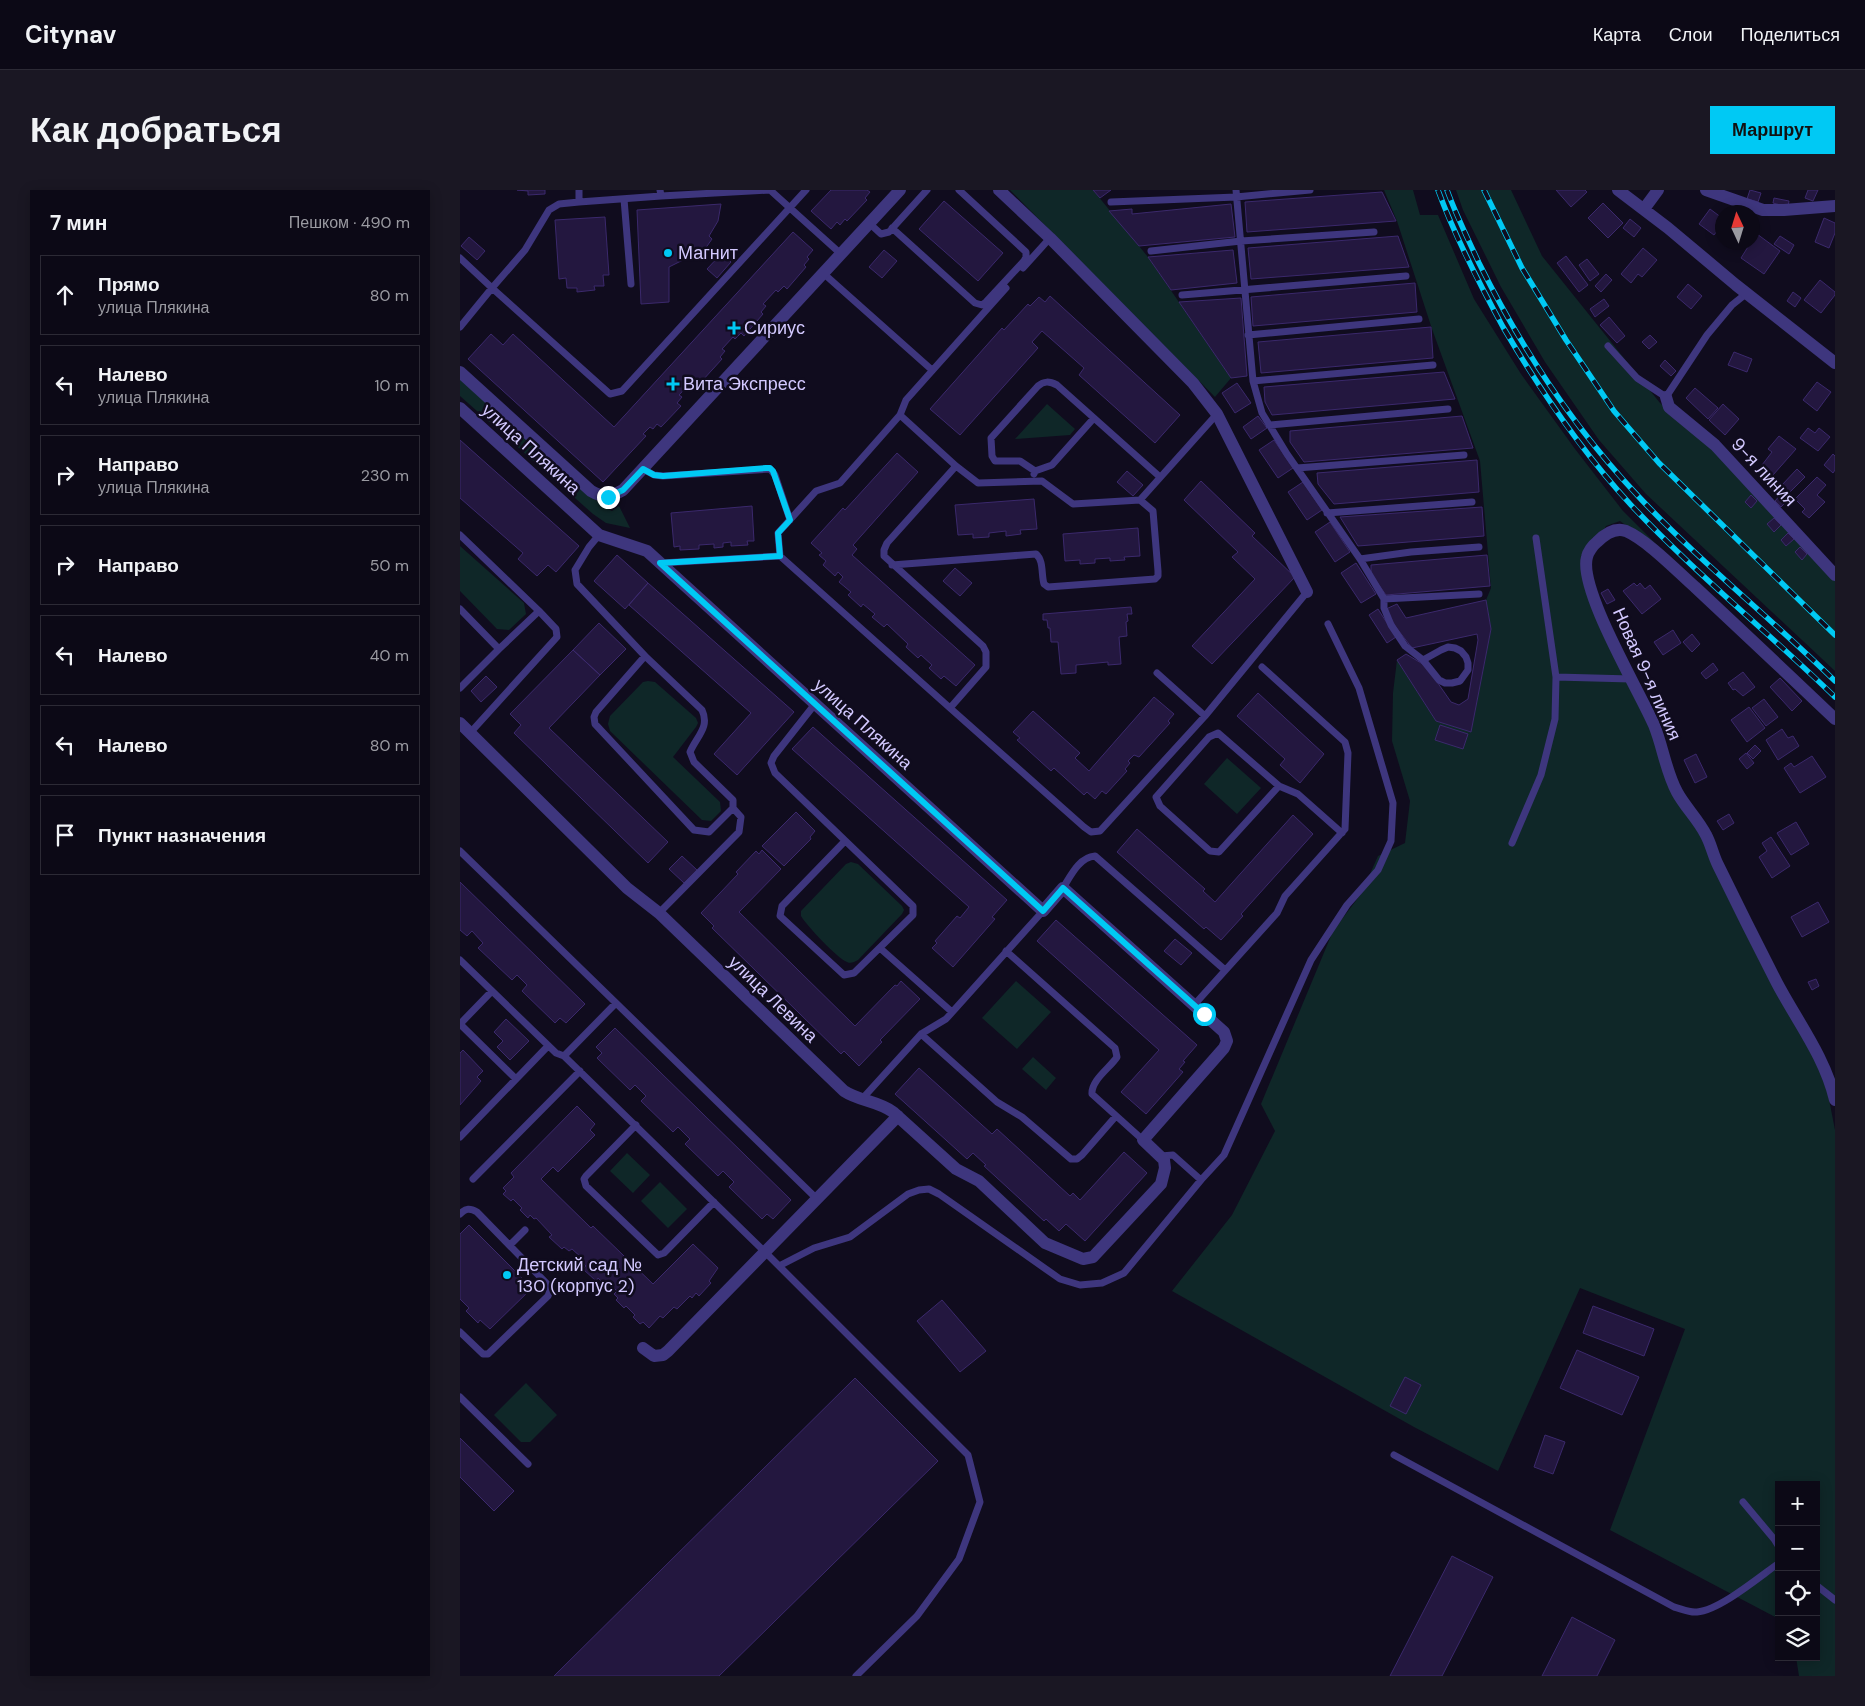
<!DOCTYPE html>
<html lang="ru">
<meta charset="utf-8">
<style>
:root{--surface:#0c0916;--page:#1a1723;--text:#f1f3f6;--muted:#9a9aa1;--line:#2c2a35;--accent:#00c9f4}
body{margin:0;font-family:"DM Sans",sans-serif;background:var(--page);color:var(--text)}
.controls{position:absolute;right:15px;bottom:15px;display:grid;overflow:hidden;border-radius:0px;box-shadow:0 2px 12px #0003}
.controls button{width:45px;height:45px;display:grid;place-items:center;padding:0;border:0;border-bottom:1px solid var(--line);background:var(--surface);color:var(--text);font:25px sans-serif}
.compass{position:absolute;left:1255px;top:15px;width:45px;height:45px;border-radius:50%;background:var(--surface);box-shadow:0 2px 12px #0003;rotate:356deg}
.stop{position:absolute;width:15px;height:15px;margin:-11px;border:4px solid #00c9f4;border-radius:50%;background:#fff}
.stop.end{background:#00c9f4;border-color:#fff;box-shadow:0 1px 5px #0008}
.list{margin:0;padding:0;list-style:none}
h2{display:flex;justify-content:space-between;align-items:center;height:65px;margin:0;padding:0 20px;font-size:21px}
h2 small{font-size:16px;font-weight:400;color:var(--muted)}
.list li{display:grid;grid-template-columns:32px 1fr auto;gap:15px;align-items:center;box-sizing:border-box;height:80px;margin:0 10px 10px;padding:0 10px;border:1px solid var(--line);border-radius:0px}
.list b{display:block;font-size:19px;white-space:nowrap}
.list p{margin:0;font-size:16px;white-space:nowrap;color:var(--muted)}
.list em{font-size:16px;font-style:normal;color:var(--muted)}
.icon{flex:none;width:28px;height:28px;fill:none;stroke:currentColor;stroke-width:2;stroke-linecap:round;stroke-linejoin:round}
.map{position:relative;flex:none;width:1375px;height:1486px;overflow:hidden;border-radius:0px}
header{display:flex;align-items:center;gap:30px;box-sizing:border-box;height:70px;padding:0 25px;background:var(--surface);border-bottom:1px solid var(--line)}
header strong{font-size:24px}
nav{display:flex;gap:28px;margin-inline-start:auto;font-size:18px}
.intro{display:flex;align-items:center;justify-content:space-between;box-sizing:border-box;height:120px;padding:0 30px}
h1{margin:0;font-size:35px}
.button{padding:12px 22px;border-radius:0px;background:var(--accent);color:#111;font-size:18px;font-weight:700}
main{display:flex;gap:30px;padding:0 30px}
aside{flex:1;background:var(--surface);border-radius:0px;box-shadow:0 2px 12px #0003}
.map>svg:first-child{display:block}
.green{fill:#0f2728}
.building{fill:#23173f;stroke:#3b296c}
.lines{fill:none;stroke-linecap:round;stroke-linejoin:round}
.lane{stroke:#3e367e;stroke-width:7}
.street{stroke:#3e367e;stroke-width:12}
.rail-casing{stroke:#00c9f4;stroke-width:5.5}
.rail{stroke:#100c1e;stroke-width:4;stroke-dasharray:11;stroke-linecap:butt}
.route{stroke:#00c9f4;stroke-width:6}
.poi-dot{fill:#00c9f4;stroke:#100c1e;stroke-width:2}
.labels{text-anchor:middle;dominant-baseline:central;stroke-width:5;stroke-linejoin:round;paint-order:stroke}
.poi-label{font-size:18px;fill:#d3c9ff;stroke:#100c1e;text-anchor:start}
.street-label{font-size:18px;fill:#d3c9ff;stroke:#100c1e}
</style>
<header>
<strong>Citynav</strong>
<nav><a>Карта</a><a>Слои</a><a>Поделиться</a></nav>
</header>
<div class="intro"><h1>Как добраться</h1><a class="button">Маршрут</a></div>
<main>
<aside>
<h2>7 мин<small>Пешком · 490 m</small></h2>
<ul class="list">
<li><svg class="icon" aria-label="ahead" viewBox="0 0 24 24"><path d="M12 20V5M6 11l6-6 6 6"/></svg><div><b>Прямо</b><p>улица Плякина</p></div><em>80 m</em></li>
<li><svg class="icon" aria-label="left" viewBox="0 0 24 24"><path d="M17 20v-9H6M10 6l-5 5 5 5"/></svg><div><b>Налево</b><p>улица Плякина</p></div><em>10 m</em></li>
<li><svg class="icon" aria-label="right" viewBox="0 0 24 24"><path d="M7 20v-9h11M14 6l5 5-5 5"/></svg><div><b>Направо</b><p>улица Плякина</p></div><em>230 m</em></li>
<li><svg class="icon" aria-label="right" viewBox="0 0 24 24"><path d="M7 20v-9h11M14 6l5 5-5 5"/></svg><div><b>Направо</b></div><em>50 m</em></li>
<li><svg class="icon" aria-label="left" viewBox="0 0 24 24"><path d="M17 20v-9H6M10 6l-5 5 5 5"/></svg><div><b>Налево</b></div><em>40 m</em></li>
<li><svg class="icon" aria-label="left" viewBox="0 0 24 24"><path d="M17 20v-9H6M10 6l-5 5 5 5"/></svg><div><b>Налево</b></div><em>80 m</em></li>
<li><svg class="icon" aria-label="arrive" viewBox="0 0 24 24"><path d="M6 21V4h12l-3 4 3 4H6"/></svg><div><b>Пункт назначения</b></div></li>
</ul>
</aside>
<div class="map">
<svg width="1375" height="1486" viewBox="0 0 1375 1486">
<rect width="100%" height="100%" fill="#100c1e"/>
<path class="green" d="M550,0H633L688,67L771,188L755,207Z
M924,0H953L960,25H978L1014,109L1061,184L1115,259L1163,321L1208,366L1160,331L1146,336L1122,381L1190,536L1242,646L1359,876L1366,894L1375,940V1486H1339L1336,1467H1356V1295H1319V1429L1150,1340L1225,1139L1120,1098L1038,1281L954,1237L712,1101L772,1025L815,941L801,914L873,741L901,704L918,666L945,653L950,611L932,551L933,503L937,470L976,531L1011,541L1031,439L1026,410L1031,398L1020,271L972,139L937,31Z
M996,0H1051L1082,66L1200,213L1256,262L1375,389V481L1186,304L1139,250L1085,172L1041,97L1003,20Z
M0,189L144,317L152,321L159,316L170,338L146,333L133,324L0,206Z
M587,214L615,239L610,245L555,249Z
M0,356L64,413L66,424L49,440L37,439L0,401Z
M188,491L195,492L236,528L238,533L236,537L213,567L260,612L261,621L251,631L242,630L150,541L148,534L150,526L183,492Z
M767,568L801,598L777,624L744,594Z
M391,672L398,674L442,716L444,720L442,724L398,770C394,772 391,774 387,772C378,769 346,735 341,726V721L386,674Z
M556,791L591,822L557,859L522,828Z
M573,867L596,888L586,900L562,879Z
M167,963L190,985L173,1003L150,981Z
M200,992L227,1019L208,1038L181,1011Z
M66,1193L97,1225L70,1252H61L34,1225Z"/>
<path class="building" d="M57,0H85V4L68,5V1Z
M371,0H407L410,2L405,8L407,10L387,31L385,29L380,35L377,32L371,39L351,21Z
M633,0H651L640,8Z
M1096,0H1125L1127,2L1111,17Z
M1290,0L1301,3L1298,12L1287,9Z
M1348,0H1358L1353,11L1345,8Z
M922,2L936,31L787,42L785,12Z
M1314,8L1329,11L1328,17L1313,13Z
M484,11L543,63L518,91L459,39Z
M1143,13L1163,33L1148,48L1128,28Z
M261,14L258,31L249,46L252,49L245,59L209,77V112L181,114L177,20Z
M771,14L775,47L679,56L649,21L672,19V24Z
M1250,19L1262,28V34L1254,45L1239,34Z
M145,27L149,85H143L144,96H134L135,100L117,102V98H107L106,88L99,89L95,30Z
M1364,28L1375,33V43L1369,58L1355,52Z
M1170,29L1181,38L1174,47L1163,38Z
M333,42L353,60L347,67L349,69L344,75L346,77L327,99L324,96L318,102L316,100L303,114L306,116L301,122L303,124L284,146L281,143L275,149L273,147L262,159L265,161L260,167L262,169L242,191L240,189L235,194L232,191L219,205L222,207L217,213L221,216L201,237L197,234L193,239L190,237L183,244L186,246L143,292L8,169L31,144L43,155L53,144L154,237Z
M1297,44L1320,61L1304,84L1281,68L1291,52H1292Z
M938,46L949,77L791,89L788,58Z
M1320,46L1334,55L1329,64L1314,54Z
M9,47L25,61L17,70L1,56Z
M1183,58L1197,70L1182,87L1178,84L1171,93L1161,84Z
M424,60L437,71L422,88L409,77Z
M773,60L777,93L711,100L688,67Z
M262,63L271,72L257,88L247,79Z
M1106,66L1128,95L1119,102L1097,73Z
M1127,69L1139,84L1130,91L1119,75Z
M1146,84L1152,90L1141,102L1135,96Z
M1360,90L1375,102V105L1361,123L1344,110Z
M955,93L957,122L793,136L791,107Z
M1228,94L1242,106L1231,119L1217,107Z
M1333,102L1341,108L1335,117L1327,111Z
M590,106L720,225L695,253L619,185L624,178L582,141L572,152L578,158L500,245L470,219L542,138L544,140L568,114L570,116L579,107L585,112Z
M781,108L787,186L771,188L719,112Z
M1144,109L1149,116L1135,127L1130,119Z
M1149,127L1165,146L1157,153L1140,135Z
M971,137L973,168L801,183L798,152Z
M1190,145L1197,152L1189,159L1182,152Z
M1274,162L1292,169L1287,182L1268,175Z
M1205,170L1216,181L1211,186L1200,176Z
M984,182L995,209L812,225L805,212L804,197Z
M1357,192L1371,202L1357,221L1343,210Z
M777,193L791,213L775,223L762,203Z
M1235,198L1258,218L1248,229L1226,208Z
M1263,214L1279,229L1265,245L1249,230Z
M798,226L807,238L791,249L783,237Z
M1002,226L1013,258L844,272L830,252V241Z
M1348,238L1355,243L1359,238L1370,247L1358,261L1340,248Z
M1319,246L1336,259L1313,285L1302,275L1312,262L1308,259Z
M0,250L119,356L96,382L88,375L77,386L58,369L63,363L0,308Z
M814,250L833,278L818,288L799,260Z
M437,263L458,282L393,355L397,359L392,365L515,475L496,496L484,486L481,489L469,478L472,475L461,465L458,468L446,457L448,454L427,434L424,437L412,427L415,424L403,414L401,417L388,405L391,402L379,392L383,387L378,382L375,386L363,375L366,371L359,365L362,363L351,353L383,318L385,320Z
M1373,264L1375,266V280L1373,283L1364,275Z
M1017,270L1019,302L874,314L858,294L857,283Z
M1337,279L1345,287L1329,303L1321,296Z
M667,281L683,295L673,306L657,292Z
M1357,287L1366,295L1357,305L1365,312L1349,328L1342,322L1345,319L1335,309Z
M741,291L795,343L792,346L835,387L752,474L732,456L795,389L772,367L778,362L724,310Z
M843,292L862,320L847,330L828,302Z
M1321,304L1328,310L1321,317L1315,311Z
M1291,305L1297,311L1291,318L1285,312Z
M574,309L577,339L560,340L561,344L546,346V341L529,343V347L513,348V344L498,345L495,315Z
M292,316L294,351H287L288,355L271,356V352L263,353V357L254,358V354L239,355V359L220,360V356L214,357L211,323Z
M1022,317L1024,346L898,356L880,327Z
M1314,328L1321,335L1314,342L1307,334Z
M870,332L890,362L875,372L855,342Z
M678,338L680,366L664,367L665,370L650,371V368L635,369V373L620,374V370L605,371L603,344Z
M1328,343L1334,349L1326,356L1321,350Z
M1340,357L1347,364L1342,370L1335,362Z
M157,365L188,393L165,419L134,391Z
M1027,365L1030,396L926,405L911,384V375Z
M896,373L916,404L901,413L881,383Z
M495,378L512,393L500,406L483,391Z
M188,393L334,522L277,585L254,564L291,523L169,415Z
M1174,393L1177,396L1180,393L1185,399L1190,395L1201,409L1182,424L1163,401Z
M1148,399L1155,410L1147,414L1141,403Z
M1026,410L1031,439L1011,542L976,531L937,470L946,464L966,476L991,512L999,515L1008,509L1018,450L1017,444L952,458L935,436L926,419L937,414L946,428Z
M671,417L672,424H667L668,431L666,432L667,446L659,447L661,474L648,475V472L616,475V483L601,484L598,452H591L590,438H588L587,430H583V424Z
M918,419L936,447L927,453L909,425Z
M139,433L166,459L140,485L113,460Z
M1213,440L1221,453L1203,465L1194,452Z
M1232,444L1240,454L1232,462L1223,452Z
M113,460L140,485L89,538L208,652L188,673L54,543L61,535L50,524Z
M1253,473L1258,480L1246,489L1241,483Z
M1283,482L1295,497L1283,506L1275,499L1273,500L1268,493Z
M26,486L37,497L21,512L11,501Z
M1320,488L1342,511L1332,521L1310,497Z
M798,503L864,564L840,593L820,575L825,569L777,526Z
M694,507L714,524L708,531L710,533L679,567L674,565L668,571L670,573L665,579L667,581L646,604L642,601L635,609L627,602L624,605L594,578L591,581L557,550L560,548L553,542L573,521L620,563L615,568L629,581Z
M1304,509L1318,527L1306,536L1292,518Z
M1289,517L1305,538L1287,552L1271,530Z
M980,535L1008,544L1003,559L975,550Z
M353,537L547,710L532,727L535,729L493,777L472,758L477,753L475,751L497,726L500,728L509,717L332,559Z
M1322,539L1328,548L1333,546L1339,556L1318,570L1306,550Z
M1295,555L1301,561L1293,569L1287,563Z
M1286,563L1294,573L1287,579L1279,569Z
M1236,564L1247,587L1235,593L1224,570Z
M1352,566L1366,587L1340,603L1324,578L1331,573L1334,577Z
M336,622L355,641L350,647L351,649L324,676L302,656Z
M1269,624L1274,633L1263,640L1257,631Z
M833,625L853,644L781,724L783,726L761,750L746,737L744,739L657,662L677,639L745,699L743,701L755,712Z
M1336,632L1349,654L1331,665L1317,643Z
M1311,647L1330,676L1312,688L1299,667L1307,661L1302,653Z
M302,660L321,679L279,722L395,836L435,795L437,796L441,791L460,809L420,850L422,852L399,876L384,861L381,864L252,738L254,736L241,723L278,684L276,682L296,661L299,664Z
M222,666L237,680L224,693L209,679Z
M0,692L125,814L106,833L100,828L95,833L62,801L67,795L57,785L52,790L18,758L23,753L12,741L7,746L0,740Z
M1358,712L1369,732L1342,747L1331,727Z
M596,730L737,855L723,871L725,872L719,879L723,882L686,924L661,902L699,860L577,751Z
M715,749L732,763L721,775L704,761Z
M1356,789L1359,796L1352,800L1348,792Z
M46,829L69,851L50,870L37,857L43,851L34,842Z
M155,838L331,1010L313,1029L307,1024L302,1029L269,997L274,992L263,981L258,986L225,954L230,949L218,937L213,942L181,911L186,906L175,895L170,900L137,868L142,863L136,857Z
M3,860L23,881L17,887L21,891L0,915V863Z
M459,878L532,944L537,939L610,1006L613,1003L620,1010L664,962L687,983L625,1051L606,1034L599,1041L586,1029L584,1031L524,976L526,975L513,963L507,969L435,904Z
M117,916L135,934L130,940L135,945L98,982L93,977L81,989L131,1038L133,1036L193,1094L233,1054L258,1078L249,1091L251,1093L239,1106L236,1103L232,1108L230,1106L217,1119L214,1117L203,1128L200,1126L189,1138L183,1132L180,1134L173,1127L175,1125L166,1116L164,1118L156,1110L158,1108L154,1104L157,1101L145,1090L143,1093L138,1088L136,1091L123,1079L126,1076L120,1070L122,1068L112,1059L109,1061L104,1057L102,1059L89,1047L92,1045L76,1028L74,1029L70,1025L68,1028L60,1020L62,1018L53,1009L51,1011L43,1004L46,1001L43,998L54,987L51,983Z
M9,1035L72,1098L30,1139L20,1130L18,1133L6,1121L9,1118L0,1109V1044Z
M482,1110L526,1161L500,1182L457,1131Z
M1133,1116L1194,1139L1184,1166L1123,1143Z
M1117,1160L1179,1187L1162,1225L1100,1198Z
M945,1187L961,1195L946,1224L930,1216Z
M395,1188L478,1271L259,1486H94Z
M1085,1245L1105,1252L1093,1284L1074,1277Z
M0,1248L54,1301L34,1321L0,1287Z
M992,1366L1033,1387L982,1486H930Z
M1112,1427L1155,1450L1137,1486H1082Z"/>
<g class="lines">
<path class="lane" d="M119,0V12L99,14L89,20L65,60L32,98L150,204L162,201L346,0
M776,0L793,191L802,223L827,264L900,369L924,409V418L931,435L945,456L963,470L979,490L985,493H992L1000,491L1008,480V473L1006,467L1001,461L995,458L988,457L981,460L963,470
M201,6L310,0L381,64
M164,9L171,94
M119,12L201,6L200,0
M651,12L776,7L850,0
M409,33L421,44L429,42L467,0
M432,38L515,113L522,115L526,112L564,71L566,67V62L499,0
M691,61L781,51L914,42
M0,68L32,98L0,137
M563,78L590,48
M363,83L472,180
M722,105L946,86
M788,145L959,129
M1148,156L1177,188L1206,207L1247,145L1272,115L1287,103
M793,191L973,175
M440,225L446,210L546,98
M809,235L988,219
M496,276L518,293L582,291L613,314L680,310L757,224
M837,278L1004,265
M183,279L194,285L203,286L310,279L315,285L330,330
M575,281L560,271H535L532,266L531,248L578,196C584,191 589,191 597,195L700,287
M574,284L575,281L592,275L634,228
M867,323L1012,312
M0,345L79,421L96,439L97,447L10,543
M139,345L129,357L115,380L117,394L185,466
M1076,348L1096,487L1171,489
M900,369L951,362L1019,357
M201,373L320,366L490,518L526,477V462L523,456L424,366V360L427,353L496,276L440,225L380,293L356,301L318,343L320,366
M432,375L576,364C584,371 581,384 584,394L588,397L695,389L698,386V381L693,321L680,310
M924,409L1019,404
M0,419L39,459L0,498
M39,459L79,421
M185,466L242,520C250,537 237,546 230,562L234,572L273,610V618L249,642L234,640L135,534L134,527L136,522Z
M355,514L314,566L311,573L315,583L453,716V725L394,783L384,785L320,726L322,716L385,651
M490,518L624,637L631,642L640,641L745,526L697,483
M745,526L847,402
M819,596L759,662L750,661L700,616L696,607L749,547L758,543L819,596L838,604L882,643
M1052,653L1081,585L1095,529L1096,487
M0,661L156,813
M603,698C610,687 619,667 635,666L765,780
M199,723L279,642L281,627L273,618
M421,759L492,822
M546,761L655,858L657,867C650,878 631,890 632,904L683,950
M0,770L96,863L104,866
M734,815L817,723L825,706L885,639L888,563L885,552L802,477
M0,834L56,889
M0,834L32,801
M461,844L537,912L562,927L611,969H617L622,965L656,926
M402,909L461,844L486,829L583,721
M176,935L126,986L124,989L126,996L198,1065L204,1063L254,1012
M0,947L88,856
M13,989L120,881
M741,990L764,965L851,770L887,715L918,680L931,651L933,613L899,498L868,434
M357,1009L156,813L104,866L305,1062L508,1265L520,1312L499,1369L457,1426L396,1486
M0,1024C6,1018 10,1018 17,1022L91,1098L88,1106L28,1164H23L0,1142
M50,1055L65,1040
M319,1076L354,1058L390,1047L448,1004L459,1000L469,999L479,1004L600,1089L620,1095L642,1093L664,1083L741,990L713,965L701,966
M0,1207L68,1274
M934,1265L1214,1417C1222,1419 1229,1423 1237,1422C1260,1420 1299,1387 1319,1373
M1283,1312L1314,1349L1319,1357
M1356,1395L1375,1410"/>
<path class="street" d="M539,0L590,48L733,193L757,224L847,402
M1158,0L1208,38L1276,95L1375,173
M1246,0L1303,20H1324L1375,16
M1184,19L1198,0
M0,182L131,301C143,308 151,307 163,300L440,0
M1206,207L1209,217L1255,255L1375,385
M0,218L139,345L187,361L583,721L603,698L764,842L767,851L764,858L683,950L704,970L705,978L701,994L633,1067L623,1069L585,1053L519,991L496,979L433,922C418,911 399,911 384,901L199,723L167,698L0,533
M1375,529C1329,485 1282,441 1235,397C1218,382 1187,350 1166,341C1155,337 1145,344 1137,352C1133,355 1128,362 1127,367C1118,399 1180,502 1194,535C1203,557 1206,582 1217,602C1225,617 1238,629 1246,645C1251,654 1253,665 1258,675C1277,714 1297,754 1317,793C1337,831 1365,867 1375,910
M183,1158L194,1166L203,1165L208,1161L438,926"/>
<defs>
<path id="rail" d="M978,0C995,47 1019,93 1043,137C1080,200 1121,261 1171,315C1235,383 1308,442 1375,507
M987,0C996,25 1008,49 1019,73C1061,158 1114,238 1179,307C1240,372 1311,428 1375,491
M1024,0L1062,78L1106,150L1154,221L1199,273L1375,445"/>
</defs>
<use href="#rail" class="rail-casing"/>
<use href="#rail" class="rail"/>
</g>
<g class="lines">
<path class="route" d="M148,307L163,300L183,279L194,285L203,286L306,278H310L313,281L330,330L318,343L320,366L200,373L583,721L603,698L744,824"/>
</g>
<g class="poi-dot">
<circle cx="208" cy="63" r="5"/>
<path d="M271.5 130.5h5v5h5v5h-5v5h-5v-5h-5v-5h5z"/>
<path d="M210.5 186.5h5v5h5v5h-5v5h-5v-5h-5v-5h5z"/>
<circle cx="47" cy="1085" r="5"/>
</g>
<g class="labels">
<g class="poi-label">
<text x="218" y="63">Магнит</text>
<text x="284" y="138">Сириус</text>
<text x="223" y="194">Вита Экспресс</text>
<text x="57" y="1075">Детский сад №<tspan x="57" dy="21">130 (корпус 2)</tspan></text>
</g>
<g class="street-label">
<text transform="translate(71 259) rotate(42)">улица Плякина</text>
<text transform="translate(1304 282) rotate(47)">9-я линия</text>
<text transform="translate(1187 484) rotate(66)">Новая 9-я линия</text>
<text transform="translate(403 534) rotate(42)">улица Плякина</text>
<text transform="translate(313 809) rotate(44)">улица Левина</text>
</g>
</g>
</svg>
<div class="controls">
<button>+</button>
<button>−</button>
<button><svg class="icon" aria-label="locate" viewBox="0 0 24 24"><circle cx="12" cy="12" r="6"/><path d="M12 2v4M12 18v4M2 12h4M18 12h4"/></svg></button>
<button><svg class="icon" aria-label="layers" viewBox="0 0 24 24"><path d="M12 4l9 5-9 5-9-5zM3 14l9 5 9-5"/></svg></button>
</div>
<svg class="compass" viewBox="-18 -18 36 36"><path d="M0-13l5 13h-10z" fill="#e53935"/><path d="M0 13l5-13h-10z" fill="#9a9aa1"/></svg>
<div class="stop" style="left:744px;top:824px"></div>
<div class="stop end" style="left:148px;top:307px"></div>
</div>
</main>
